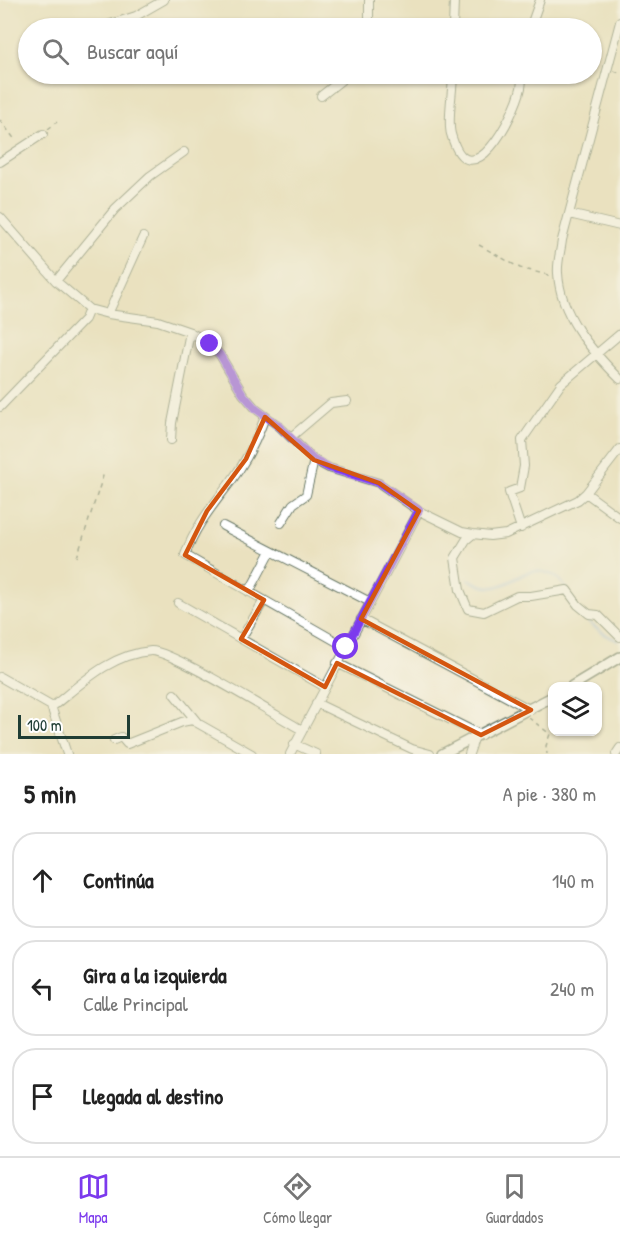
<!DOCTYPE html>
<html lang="es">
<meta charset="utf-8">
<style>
:root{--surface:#fff;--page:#f2f2f2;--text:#222;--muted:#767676;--line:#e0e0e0;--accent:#7c3aed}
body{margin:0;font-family:"Patrick Hand",sans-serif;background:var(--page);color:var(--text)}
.controls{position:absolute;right:18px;bottom:18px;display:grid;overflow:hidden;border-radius:12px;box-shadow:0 2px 4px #0004}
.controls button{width:54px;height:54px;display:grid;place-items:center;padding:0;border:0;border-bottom:2px solid var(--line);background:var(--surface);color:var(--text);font:30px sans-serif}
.scale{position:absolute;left:18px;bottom:15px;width:112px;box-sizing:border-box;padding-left:6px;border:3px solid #1f3d34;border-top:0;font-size:16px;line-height:21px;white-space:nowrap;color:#1f3d34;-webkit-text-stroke:4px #fff;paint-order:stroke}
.stop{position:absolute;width:18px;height:18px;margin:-14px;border:4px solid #7c3aed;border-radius:50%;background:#fff}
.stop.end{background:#7c3aed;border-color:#fff;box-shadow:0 2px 6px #0008}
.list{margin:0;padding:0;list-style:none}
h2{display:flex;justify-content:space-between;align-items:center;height:78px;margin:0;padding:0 24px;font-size:26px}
h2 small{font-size:20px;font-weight:400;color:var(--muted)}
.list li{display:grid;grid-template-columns:39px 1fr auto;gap:18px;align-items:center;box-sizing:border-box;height:96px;margin:0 12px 12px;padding:0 12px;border:2px solid var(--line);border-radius:24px}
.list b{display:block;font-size:22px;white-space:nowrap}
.list p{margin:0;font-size:20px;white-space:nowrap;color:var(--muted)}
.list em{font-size:20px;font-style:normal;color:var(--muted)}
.icon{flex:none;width:33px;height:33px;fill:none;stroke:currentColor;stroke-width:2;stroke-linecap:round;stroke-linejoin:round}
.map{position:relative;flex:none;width:620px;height:754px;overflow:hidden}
.search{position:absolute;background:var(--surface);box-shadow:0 2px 4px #0004;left:18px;right:18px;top:18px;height:66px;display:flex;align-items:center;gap:15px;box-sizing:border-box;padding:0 21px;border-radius:33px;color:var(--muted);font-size:22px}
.sheet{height:402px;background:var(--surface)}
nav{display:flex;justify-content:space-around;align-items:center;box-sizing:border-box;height:84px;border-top:2px solid var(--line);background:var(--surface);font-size:16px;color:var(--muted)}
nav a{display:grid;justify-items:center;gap:3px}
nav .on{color:var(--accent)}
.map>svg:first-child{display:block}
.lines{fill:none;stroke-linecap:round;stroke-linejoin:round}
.stream{stroke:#7cace7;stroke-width:2}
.minor-casing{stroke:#667665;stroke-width:10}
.major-casing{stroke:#667665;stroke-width:12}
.path{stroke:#667665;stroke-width:1.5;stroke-dasharray:4.5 4.5;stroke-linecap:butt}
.minor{stroke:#fff;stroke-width:8}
.major{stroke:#fff;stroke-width:9}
.route{stroke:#7c3aed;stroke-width:8}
.marked{fill:none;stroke:#d45610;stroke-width:4.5;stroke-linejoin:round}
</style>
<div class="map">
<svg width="620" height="754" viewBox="0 0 620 754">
<rect width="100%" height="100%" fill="#fff"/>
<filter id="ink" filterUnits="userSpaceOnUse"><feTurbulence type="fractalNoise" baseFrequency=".0167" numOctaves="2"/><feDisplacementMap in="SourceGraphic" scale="12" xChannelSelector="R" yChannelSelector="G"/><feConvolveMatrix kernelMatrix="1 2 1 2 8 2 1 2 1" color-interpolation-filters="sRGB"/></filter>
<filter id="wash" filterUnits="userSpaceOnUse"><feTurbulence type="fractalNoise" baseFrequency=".008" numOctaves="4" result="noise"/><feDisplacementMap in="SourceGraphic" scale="24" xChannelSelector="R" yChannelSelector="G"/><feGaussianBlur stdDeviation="1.35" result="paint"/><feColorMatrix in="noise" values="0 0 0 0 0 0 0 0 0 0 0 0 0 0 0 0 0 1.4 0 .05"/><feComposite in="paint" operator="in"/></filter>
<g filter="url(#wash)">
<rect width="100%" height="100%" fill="#eae1bf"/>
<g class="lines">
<path class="stream" d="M468,579C477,584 484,588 495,587C507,585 515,578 526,573C541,567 560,575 566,589
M572,603C582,618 601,635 618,640"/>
</g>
</g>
<g filter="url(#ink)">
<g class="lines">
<defs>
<path id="minor" d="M369,0V28
M620,22L562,240C561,250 557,262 558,273C560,315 591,350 620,379
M98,28L136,16L164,0
M453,28L454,0
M530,28L540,0
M453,74C453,90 447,120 451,134C470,203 515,115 521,88C522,83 522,78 522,74
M321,96L349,74
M0,162L43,134
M569,214L620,226
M0,217L56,281L89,309L108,314L158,321L190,332L210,344L220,355L243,394L256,409L279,426L314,460L329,468L379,483L419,511L462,532L473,534L490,536L506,534L578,500L586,493L620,449
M56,281L115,209L150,176L184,152
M108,314L143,237
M0,407L85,319L89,309
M265,417C257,439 247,460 232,480C214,504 195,526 185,555L346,647
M291,437L331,403L347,401
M171,440L172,423L190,332
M586,493L620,518
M281,523L293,504L306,495L314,460
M223,526L370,602
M521,528L509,492L520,488L524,466L522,440L561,384L620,334
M473,534L466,540L455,558L460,590L468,609L484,612L517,596H531L567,590L578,605L589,614L598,615L620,637
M249,592L271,551
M178,603L325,687
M361,619L531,710
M241,639L264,600
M337,663L481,735
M0,677L51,706L67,754
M174,694L197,722
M316,703L412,749L430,754
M52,707C82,683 111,654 151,651C171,650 277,716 302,730
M114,740L121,737L127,744L182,722L192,720L252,754
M294,744L316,754
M290,754L419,511
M469,754L474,739
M616,754L620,748"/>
<path id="major" d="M572,686L620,657
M442,754L552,697"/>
</defs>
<use href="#minor" class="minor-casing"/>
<use href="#major" class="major-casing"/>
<path class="path" d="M614,71L620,73
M0,120L16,141
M48,129L57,122
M479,245L520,268L552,276
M77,557L104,473
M529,718L550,734L546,746L547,754"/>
<use href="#minor" class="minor"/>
<use href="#major" class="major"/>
</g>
</g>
<g class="lines" filter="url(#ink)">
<path class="route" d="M210,344L220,355L243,394L256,409L279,426L314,460L329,468L379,483L419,510L346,647"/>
</g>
<path d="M0 0H620V754H0ZM265,417L314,460L379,483L419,511L361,619L531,710L481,735L337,663L325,687L241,639L264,600L185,555L207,511L246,459Z" fill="#eae1bf" fill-opacity=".55" fill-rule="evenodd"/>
<path class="marked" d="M265,417L314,460L379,483L419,511L361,619L531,710L481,735L337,663L325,687L241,639L264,600L185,555L207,511L246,459Z"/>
</svg>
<div class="controls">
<button><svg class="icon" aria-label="layers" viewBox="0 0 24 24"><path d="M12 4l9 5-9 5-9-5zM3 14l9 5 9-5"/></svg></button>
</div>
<div class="scale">100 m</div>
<div class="stop" style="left:346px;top:647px"></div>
<div class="stop end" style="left:210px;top:344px"></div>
<div class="search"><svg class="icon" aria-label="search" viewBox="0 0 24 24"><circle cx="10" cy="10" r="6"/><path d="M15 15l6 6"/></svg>Buscar aquí</div>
</div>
<section class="sheet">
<h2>5 min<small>A pie · 380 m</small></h2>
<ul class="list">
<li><svg class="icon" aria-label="ahead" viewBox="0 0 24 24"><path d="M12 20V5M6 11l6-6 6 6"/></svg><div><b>Continúa</b></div><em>140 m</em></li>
<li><svg class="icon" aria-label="left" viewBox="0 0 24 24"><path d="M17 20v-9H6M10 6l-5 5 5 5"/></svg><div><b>Gira a la izquierda</b><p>Calle Principal</p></div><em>240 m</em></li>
<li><svg class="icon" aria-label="arrive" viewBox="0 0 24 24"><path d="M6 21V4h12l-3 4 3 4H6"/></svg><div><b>Llegada al destino</b></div></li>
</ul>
</section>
<nav>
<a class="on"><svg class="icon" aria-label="map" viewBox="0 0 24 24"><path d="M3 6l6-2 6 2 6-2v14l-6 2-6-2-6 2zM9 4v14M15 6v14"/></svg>Mapa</a>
<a><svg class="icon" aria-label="directions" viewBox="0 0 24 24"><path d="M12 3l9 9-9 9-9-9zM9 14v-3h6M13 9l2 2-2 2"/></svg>Cómo llegar</a>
<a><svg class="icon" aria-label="saved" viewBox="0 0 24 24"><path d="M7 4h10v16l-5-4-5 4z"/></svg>Guardados</a>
</nav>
